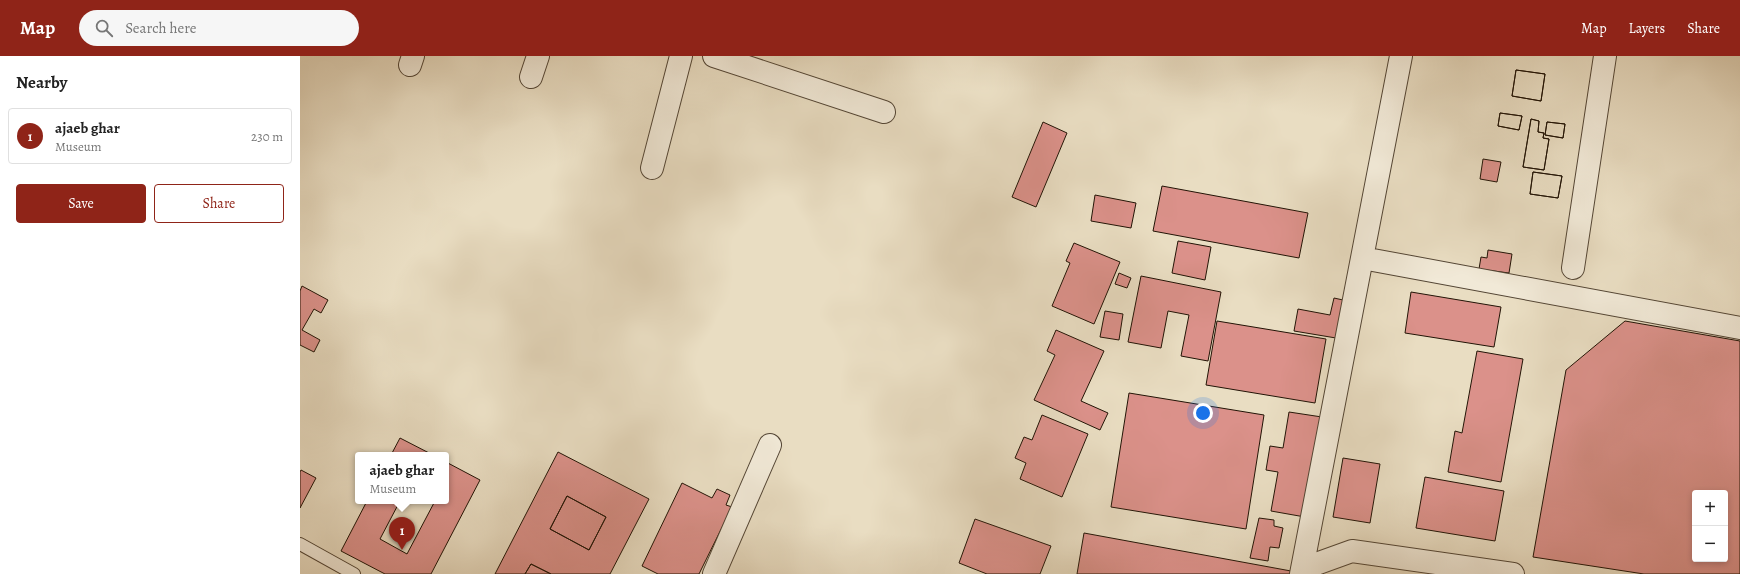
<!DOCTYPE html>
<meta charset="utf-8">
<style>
:root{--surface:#fff;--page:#f6f6f6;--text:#222;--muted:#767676;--line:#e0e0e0;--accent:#8f2418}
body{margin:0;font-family:Alegreya,serif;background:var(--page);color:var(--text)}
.controls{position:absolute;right:12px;bottom:12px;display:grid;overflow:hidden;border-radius:4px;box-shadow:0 2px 6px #0003}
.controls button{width:36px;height:36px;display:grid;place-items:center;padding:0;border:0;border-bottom:1px solid var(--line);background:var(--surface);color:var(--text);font:20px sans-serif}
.you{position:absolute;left:903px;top:357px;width:14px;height:14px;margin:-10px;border:3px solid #fff;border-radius:50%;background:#1a73e8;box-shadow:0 0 0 6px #1a73e833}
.badge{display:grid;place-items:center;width:26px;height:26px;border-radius:50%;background:var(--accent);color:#fff;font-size:13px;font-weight:700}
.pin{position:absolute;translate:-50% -33px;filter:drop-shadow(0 1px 2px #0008)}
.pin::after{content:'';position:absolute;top:21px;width:14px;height:12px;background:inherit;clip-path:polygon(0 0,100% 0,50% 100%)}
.popup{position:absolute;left:55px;top:396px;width:94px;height:52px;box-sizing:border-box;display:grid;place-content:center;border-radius:4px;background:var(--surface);filter:drop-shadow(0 1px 3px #0005);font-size:13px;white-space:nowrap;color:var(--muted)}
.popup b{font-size:15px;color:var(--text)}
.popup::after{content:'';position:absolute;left:50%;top:100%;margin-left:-8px;border:8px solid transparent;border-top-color:var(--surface)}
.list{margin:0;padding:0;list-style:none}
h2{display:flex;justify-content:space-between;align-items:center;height:52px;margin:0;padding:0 16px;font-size:17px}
h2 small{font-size:13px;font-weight:400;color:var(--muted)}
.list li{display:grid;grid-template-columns:26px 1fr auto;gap:12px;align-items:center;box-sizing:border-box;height:56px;margin:0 8px 8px;padding:0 8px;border:1px solid var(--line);border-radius:4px}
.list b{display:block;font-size:15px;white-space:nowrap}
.list p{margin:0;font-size:13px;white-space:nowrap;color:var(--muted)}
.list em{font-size:13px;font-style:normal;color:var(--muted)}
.actions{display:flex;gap:8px;padding:12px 16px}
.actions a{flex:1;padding:9px 0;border:1px solid var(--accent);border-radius:4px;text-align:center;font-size:14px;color:var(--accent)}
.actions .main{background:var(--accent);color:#fff}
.icon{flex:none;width:22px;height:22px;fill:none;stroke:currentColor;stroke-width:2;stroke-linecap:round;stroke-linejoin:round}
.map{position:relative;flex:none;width:1440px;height:518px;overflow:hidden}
header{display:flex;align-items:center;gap:24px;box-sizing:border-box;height:56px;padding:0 20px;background:var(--accent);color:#fff}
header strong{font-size:19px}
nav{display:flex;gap:22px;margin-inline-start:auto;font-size:14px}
.search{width:280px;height:36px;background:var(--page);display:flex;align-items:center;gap:10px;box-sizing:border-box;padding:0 14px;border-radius:22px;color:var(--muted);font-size:15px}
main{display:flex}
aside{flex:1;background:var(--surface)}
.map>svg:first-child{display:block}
.building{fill:#db918a;stroke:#221406;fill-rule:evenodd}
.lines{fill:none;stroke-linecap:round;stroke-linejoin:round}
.lane-casing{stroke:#544635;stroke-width:14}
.street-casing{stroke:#544635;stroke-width:24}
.lane{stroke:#f1e9d7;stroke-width:12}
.street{stroke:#f1e9d7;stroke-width:22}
</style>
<header>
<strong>Map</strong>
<div class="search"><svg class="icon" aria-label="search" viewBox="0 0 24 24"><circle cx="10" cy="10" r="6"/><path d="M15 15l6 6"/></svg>Search here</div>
<nav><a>Map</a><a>Layers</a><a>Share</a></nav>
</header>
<main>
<aside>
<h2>Nearby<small></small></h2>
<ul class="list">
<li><span class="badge">1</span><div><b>ajaeb ghar</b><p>Museum</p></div><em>230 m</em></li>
</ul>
<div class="actions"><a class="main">Save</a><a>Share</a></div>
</aside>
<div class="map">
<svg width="1440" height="518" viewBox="0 0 1440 518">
<rect width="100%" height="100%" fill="#e9ddc2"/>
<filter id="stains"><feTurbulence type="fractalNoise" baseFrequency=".005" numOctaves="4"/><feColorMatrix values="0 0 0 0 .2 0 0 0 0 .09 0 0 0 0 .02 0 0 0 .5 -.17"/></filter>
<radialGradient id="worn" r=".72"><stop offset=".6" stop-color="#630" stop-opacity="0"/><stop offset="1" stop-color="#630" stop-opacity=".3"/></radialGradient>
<path class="building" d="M1216,14L1245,18L1241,45L1212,40Z
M1216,14L1245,18L1241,45L1212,40Z
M1200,57L1222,60L1219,74L1198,70Z
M1200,57L1222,60L1219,74L1198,70Z
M1231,63L1239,65L1238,76L1244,77L1243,82L1249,83L1244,114L1223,111Z
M1231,63L1239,65L1238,76L1244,77L1243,82L1249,83L1244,114L1223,111Z
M743,66L767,77L736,151L712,141Z
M1247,66L1265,68L1263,82L1245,79Z
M1247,66L1265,68L1263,82L1245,79Z
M1183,103L1201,106L1197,126L1180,123Z
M1233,116L1262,120L1258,142L1230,138Z
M1233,116L1262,120L1258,142L1230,138Z
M862,130L1008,157L999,202L853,175Z
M795,139L836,147L831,172L791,165Z
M878,185L911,191L905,224L872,217Z
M774,187L820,206L794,268L752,250L770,207L766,205Z
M1188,194L1212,198L1209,217L1179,213L1181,201L1187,202Z
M819,217L831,222L827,232L815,228Z
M841,220L921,236L908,305L881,300L889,259L868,255L861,292L828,286Z
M2,230L28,244L21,257L14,253L2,274L20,284L14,296L0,289V235Z
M1111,236L1201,251L1194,291L1105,277Z
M1034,242L1043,244L1036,282L994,275L998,253L1030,259Z
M805,255L823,258L819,284L800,281Z
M917,265L1026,283L1015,347L906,329Z
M1325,265L1440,285V518H1344L1233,501L1266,314ZM1395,437H1425V503H1395Z
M756,274L804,295L781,345L808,357L800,374L734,344L755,299L747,295Z
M1177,295L1223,303L1201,426L1148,416L1155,375L1162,377Z
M829,337L964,359L946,473L811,451Z
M989,356L1022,361L1005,461L971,455L978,416L966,414L970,390L983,392Z
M742,359L788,378L762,441L720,423L726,407L715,402L724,381L732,384Z
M100,382L133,399H91Z
M258,396L349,443L310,518H251L231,508L225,518H195ZM267,440L306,461L289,494L250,473Z
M1043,402L1080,408L1070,467L1033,461Z
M146,406L180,424L131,518H85L41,495L67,445H100L80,483L107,498L135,445H146Z
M1,414L16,422L0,452V416Z
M1125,421L1204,435L1195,485L1116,472Z
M382,427L412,442L417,433L430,439L426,449L432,451L399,518H358L342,510Z
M267,440L306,461L289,494L250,473Z
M959,462L974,464V470L983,472L979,492L970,491L968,505L950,502Z
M675,463L751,490L740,518H687L659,507Z
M784,477L991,515V518H777Z
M231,508L251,518H225Z"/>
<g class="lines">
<defs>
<path id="lane" d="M0,488L54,518"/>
<path id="street" d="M414,0L584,56
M110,9L113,0
M231,21L238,0
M352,112L381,0
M1062,202L1440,272
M1273,212L1305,0
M1002,513L1052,495L1213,518
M414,518L470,389
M1001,518L1101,0"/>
</defs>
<use href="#lane" class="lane-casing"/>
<use href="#street" class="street-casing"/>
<use href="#lane" class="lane"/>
<use href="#street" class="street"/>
</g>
<rect width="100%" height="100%" filter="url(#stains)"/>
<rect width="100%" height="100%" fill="url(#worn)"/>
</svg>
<div class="controls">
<button>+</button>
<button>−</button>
</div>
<div class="you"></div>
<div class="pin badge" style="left:102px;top:494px">1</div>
<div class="popup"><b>ajaeb ghar</b>Museum</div>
</div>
</main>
